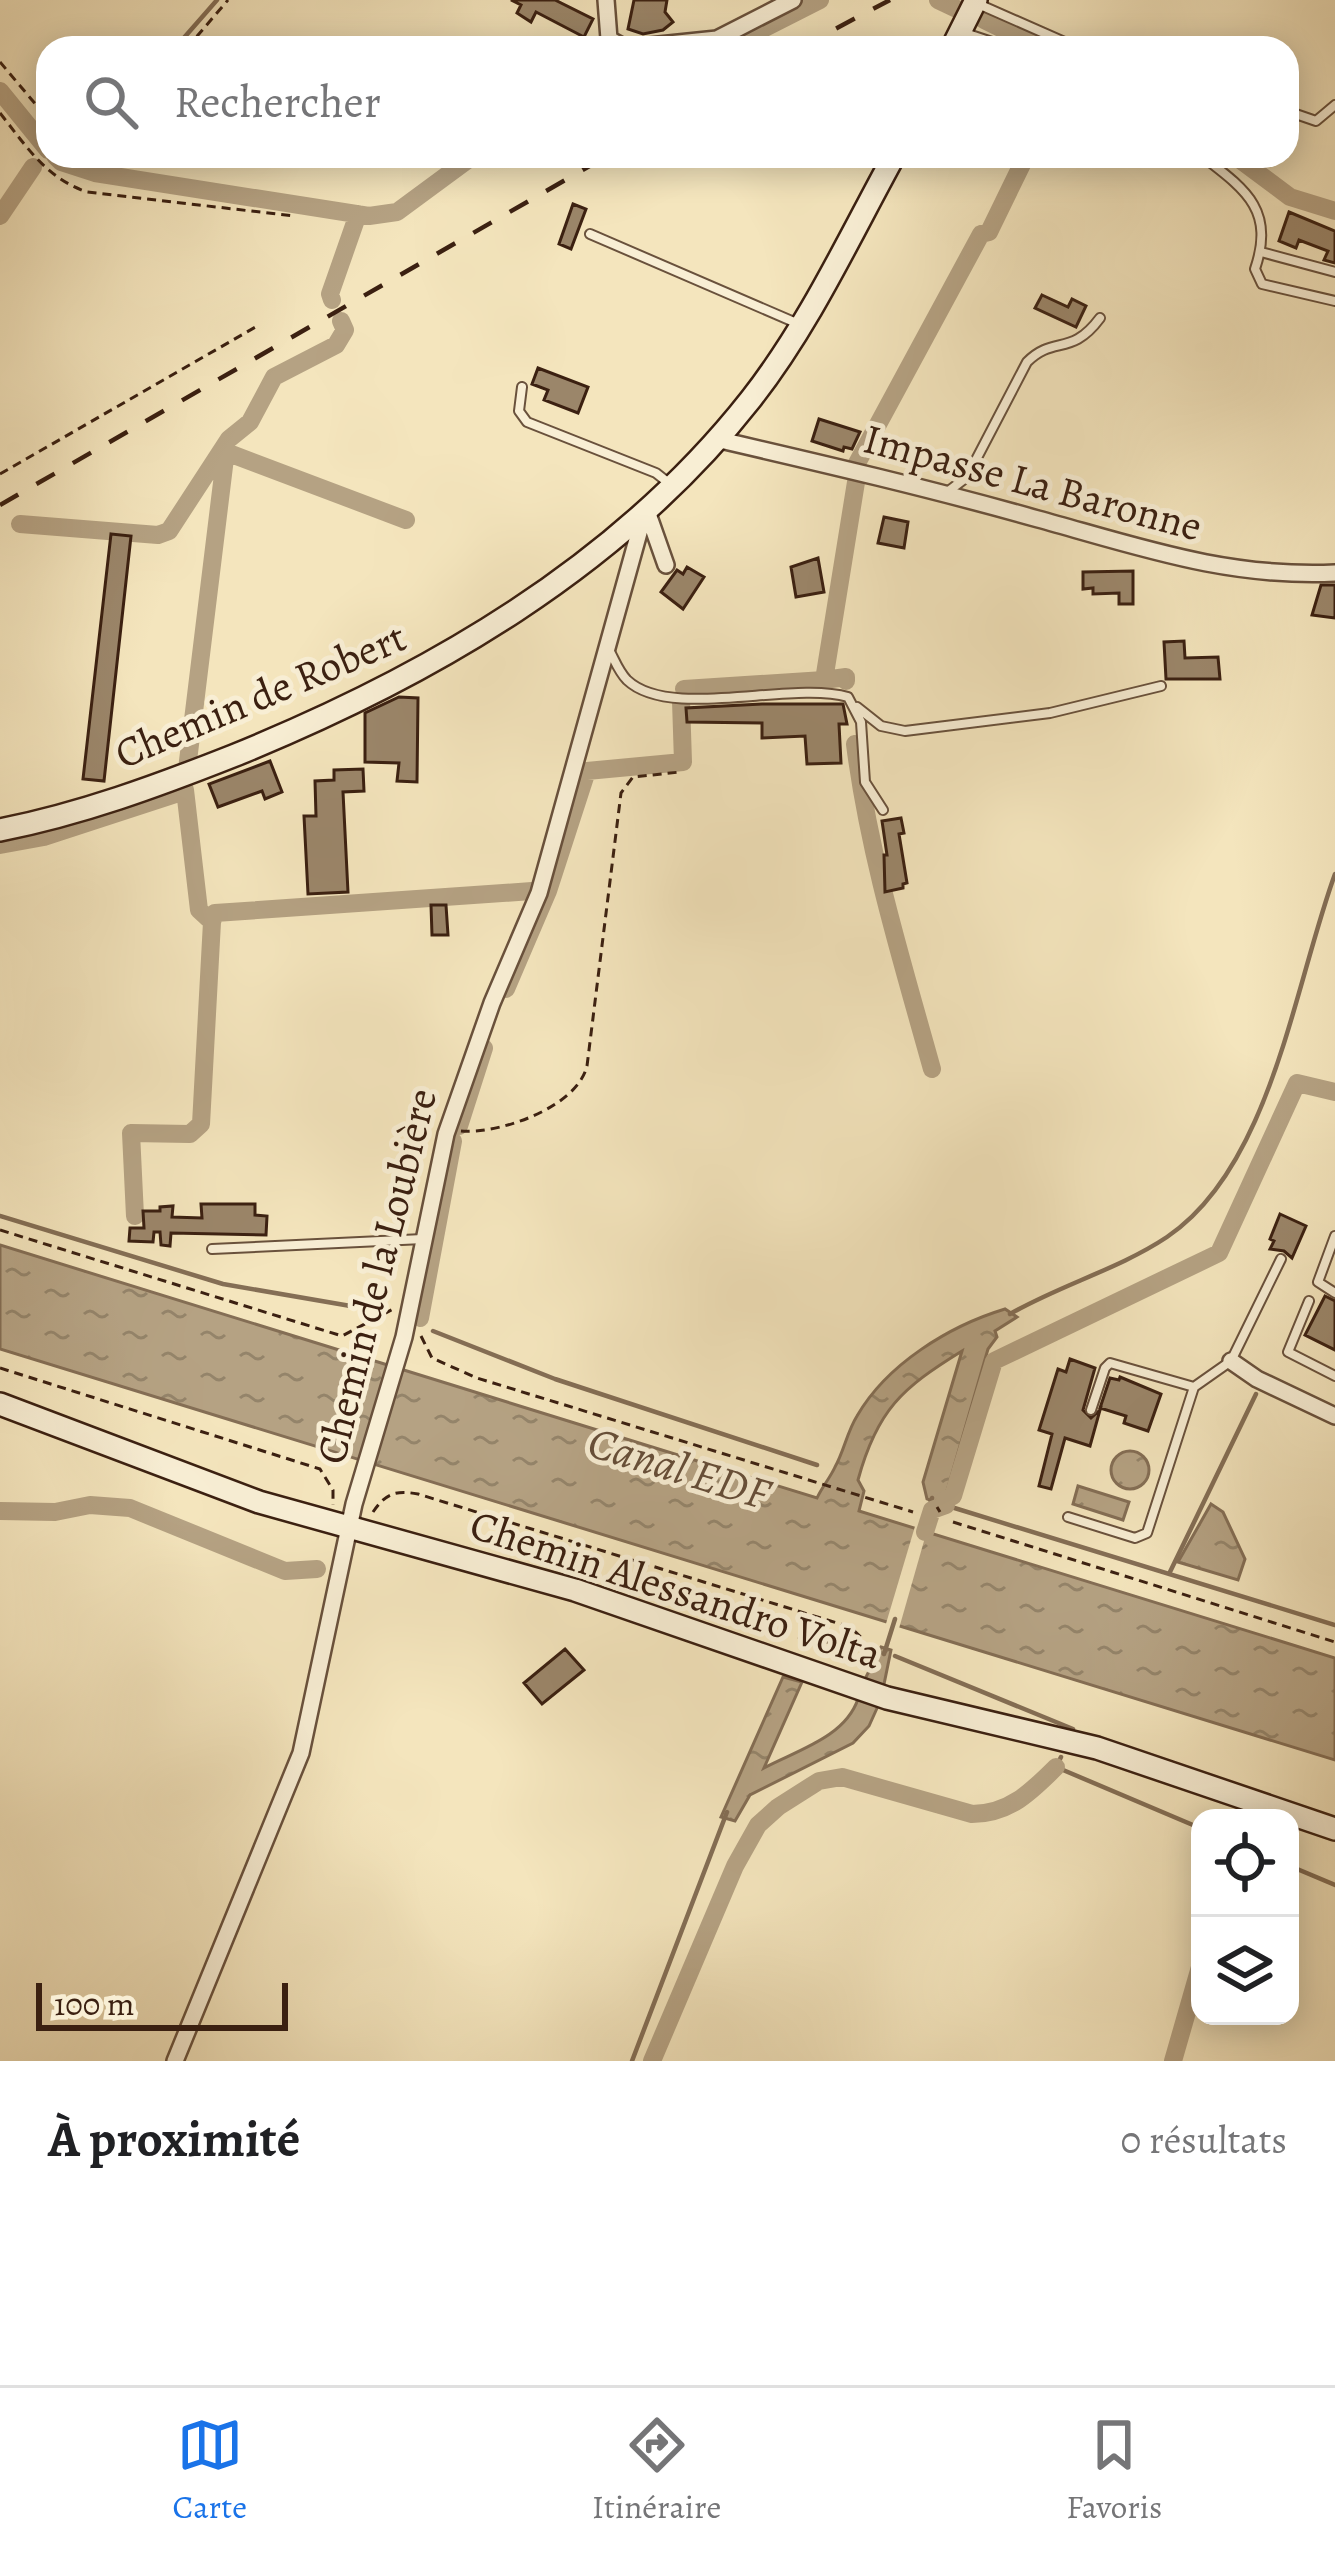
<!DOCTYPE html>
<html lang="fr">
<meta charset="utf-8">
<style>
:root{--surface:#fff;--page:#f6f6f6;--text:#202124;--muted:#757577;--line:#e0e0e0;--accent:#1a73e8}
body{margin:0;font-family:Alegreya,serif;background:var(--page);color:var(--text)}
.controls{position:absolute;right:36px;bottom:36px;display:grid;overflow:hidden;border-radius:24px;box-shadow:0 6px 30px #0003}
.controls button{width:108px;height:108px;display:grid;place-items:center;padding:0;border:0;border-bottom:3px solid var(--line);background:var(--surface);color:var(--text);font:60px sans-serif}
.scale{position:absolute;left:36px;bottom:30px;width:252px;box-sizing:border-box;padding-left:12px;border:6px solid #3b2011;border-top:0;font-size:33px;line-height:42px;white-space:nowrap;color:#3b2011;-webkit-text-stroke:9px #f8eed4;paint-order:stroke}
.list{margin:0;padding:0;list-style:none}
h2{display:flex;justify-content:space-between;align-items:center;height:156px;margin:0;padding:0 48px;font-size:51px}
h2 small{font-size:39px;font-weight:400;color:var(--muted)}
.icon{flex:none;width:66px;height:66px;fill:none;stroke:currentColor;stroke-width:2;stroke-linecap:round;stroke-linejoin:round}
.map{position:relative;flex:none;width:1335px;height:2061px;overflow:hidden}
.search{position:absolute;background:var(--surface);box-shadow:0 6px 30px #0003;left:36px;right:36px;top:36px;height:132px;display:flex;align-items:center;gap:30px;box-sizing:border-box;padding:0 42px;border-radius:36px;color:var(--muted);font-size:45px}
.sheet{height:324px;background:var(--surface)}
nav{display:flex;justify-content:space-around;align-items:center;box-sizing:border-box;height:168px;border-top:3px solid var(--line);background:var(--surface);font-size:33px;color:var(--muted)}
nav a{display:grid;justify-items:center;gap:6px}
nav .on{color:var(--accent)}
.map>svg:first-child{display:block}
.water{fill:url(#water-ripples);stroke:#846e55;stroke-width:3}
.pier{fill:#f4e5bd}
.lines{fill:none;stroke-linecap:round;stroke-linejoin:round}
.stream{stroke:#846e55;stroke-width:4.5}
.canal{stroke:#b5a283;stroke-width:18}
.building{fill:#9b866a;stroke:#3b2011;stroke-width:3}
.lane-casing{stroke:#69513c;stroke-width:12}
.street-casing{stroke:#69513c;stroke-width:20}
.secondary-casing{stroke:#3b2011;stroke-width:26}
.path{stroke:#3b2011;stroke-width:3;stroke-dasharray:9 6;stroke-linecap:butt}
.lane{stroke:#f8eed4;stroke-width:8}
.street{stroke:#f8eed4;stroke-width:15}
.secondary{stroke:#f8eed4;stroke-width:21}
.rail{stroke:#3b2011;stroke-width:4.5;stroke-dasharray:21 21;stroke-linecap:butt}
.labels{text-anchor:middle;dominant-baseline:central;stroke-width:10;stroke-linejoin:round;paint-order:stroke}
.street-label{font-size:42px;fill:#3b2011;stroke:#f8eed4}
.water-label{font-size:45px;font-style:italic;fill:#664e39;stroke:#f8eed4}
</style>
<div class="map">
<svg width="1335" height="2061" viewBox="0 0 1335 2061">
<defs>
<pattern id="water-ripples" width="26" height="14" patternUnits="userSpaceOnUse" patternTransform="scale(3)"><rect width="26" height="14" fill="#b5a283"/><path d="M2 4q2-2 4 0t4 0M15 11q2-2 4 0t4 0" fill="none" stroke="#94846a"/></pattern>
</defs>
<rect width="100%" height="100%" fill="#f4e5bd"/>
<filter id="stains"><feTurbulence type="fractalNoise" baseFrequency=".00167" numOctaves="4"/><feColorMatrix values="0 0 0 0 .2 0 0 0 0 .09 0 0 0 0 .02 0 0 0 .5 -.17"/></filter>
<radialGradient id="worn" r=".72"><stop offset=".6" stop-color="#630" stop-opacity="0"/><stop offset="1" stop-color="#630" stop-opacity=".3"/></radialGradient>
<path class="water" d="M0,1245L817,1498C822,1487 830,1478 835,1467C844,1451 847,1432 857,1416C887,1364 949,1326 1005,1309L1017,1317L995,1331L997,1337L988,1349L947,1491L935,1502L927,1499L923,1482L962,1351C902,1388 877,1410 858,1480L864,1491L859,1511L1335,1658V1760L0,1349Z
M1111 1470a19 19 0 1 1 38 0a19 19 0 1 1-38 0Z
M1078,1486L1129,1502L1123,1520L1073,1504Z
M1211,1504L1223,1512L1245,1559L1238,1580L1178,1562Z
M881,1647L891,1650L883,1689L863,1683Z
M783,1677L802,1682L764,1768C798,1750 845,1737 858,1699L878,1706L869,1726L853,1743L750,1795L735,1821L721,1817Z"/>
<path class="pier" d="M916,1523L928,1527L898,1632L885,1627Z"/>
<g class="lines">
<path class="stream" d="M175,48L217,0
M73,167L81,156
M0,1216L223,1284L368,1309
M1010,1314C1060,1285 1119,1269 1167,1237C1271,1167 1294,986 1335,874
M433,1331L555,1379L817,1465
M948,1506L1335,1625
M921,1533L932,1498
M1169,1574L1256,1394
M800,1638L846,1644
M884,1654L895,1619
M895,1656L1073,1729
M1061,1757L1056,1767L1200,1828
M1290,1866L1335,1885
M632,2061L727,1812"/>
<path class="canal" d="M938,0L957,9
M984,20L1041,48
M725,48L820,0
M0,91L48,150
M55,156L61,162L95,173L369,216L397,212L473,156
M1235,156L1290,197L1335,211
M0,216L33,167
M332,300L330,294L358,214
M226,452L406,520
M856,465L981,234L989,232L1026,156
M20,524L158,535L169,531L229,439L250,422L274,377L336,345L345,330L341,321
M846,681V677L824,680L857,476
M684,689L824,680
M855,744C869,855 902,961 932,1069
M187,769L226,450
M0,845L44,837L185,791
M212,922L215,913L532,891
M506,989L548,891L587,771L683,762L681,701
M459,1126L484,1048
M135,1216L131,1133L190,1134L201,1124L212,922L199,910L185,790
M420,1318L453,1141
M0,1511L55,1512L90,1505L130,1508L285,1571L317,1569
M925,1532L932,1510L946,1505L945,1500L953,1496L994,1361L1219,1253L1297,1083L1335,1092
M652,2061L735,1866L758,1825L778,1807L819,1781L842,1777L972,1814C1009,1814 1031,1792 1056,1767
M1173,2061L1200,1967"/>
</g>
<path class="building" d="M511,0H555L593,19L584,37L536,12L531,22L517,13L521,5Z
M634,0H667L665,12L673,22L663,30L643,34L628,29Z
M573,204L586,209L571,249L559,244Z
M1289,212L1335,231V263L1324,260L1328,251L1299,240L1296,248L1279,241Z
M1042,295L1068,307L1072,299L1086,306L1076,327L1035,308Z
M538,368L588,387L578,413L544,400L548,390L532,384Z
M819,419L860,432L852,449L844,447L843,451L812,441Z
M884,517L908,522L904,548L878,543Z
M111,534L131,536L104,781L83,779Z
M818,558L824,592L796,597L791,567Z
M687,567L704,577L683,609L661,592L677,570L683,574Z
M1133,571V604H1119V593L1093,594V588L1083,589V572Z
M1321,585H1335V618L1312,615Z
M1184,641L1185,658L1218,657L1220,679H1166L1164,642Z
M399,697L418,698L417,782L397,781L399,763L365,762V713Z
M762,704H843L847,724H839L841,763L807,764L805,736L762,738V723L687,722L686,708Z
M270,761L282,792L265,799L262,791L218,807L209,784Z
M363,769L364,791L343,792L348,892L308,894L304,816H316L315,781L334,780V770Z
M901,818L904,833L899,834L907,883L903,884V888L885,892L884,855H887L882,821Z
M431,905H446L448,935H432Z
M201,1204H255V1215L267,1216L266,1235L171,1233L170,1246L161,1245L160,1232H154L153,1242L129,1241L130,1228H144L143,1211H160V1207L173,1206L172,1217L202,1218Z
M1280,1214L1306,1226L1292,1258L1284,1251L1270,1249L1274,1241L1270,1239Z
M1325,1296L1335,1301V1350L1305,1335Z
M1070,1359L1095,1368L1083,1410L1091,1418L1100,1410L1090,1446L1065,1438L1051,1489L1039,1486L1052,1434L1039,1430L1058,1369L1066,1372Z
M1120,1377L1161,1394L1148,1431L1124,1423L1126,1416L1100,1408L1110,1378L1119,1380Z
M565,1649L584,1670L542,1704L524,1683Z"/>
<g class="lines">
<defs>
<path id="lane" d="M976,3L1078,48
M962,32L1010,48
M1287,111L1316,121L1335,105
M1202,156C1246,190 1275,210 1255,269L1262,284L1335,301
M590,234L801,325
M1261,252L1335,272
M522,387L519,411L527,422L656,473L670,484
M946,493L967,477L1027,362C1054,335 1071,357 1100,318
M608,648C614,658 618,671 627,680C670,721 792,680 848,697L861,722L865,782L883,810
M857,707L881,726L905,731L1050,713L1161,686
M1335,1236L1318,1282L1335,1293
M212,1249L423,1239
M1309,1301L1288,1352L1335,1376
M1091,1410L1105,1368L1110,1363L1194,1387L1231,1361L1281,1259
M1068,1517L1135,1538L1147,1533L1194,1387"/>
<path id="street" d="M606,0L609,39L625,48
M630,48L717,39L793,0
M716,439C824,464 932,489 1038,519C1140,547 1227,578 1335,573
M647,511L666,565
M1231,1361L1257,1379L1335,1416
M175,2061L301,1753L354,1504L404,1337L446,1134L492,1003L539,893L645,511"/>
<path id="secondary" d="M952,48L976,0
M0,830C81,814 157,786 233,756C428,677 619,567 751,399C809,325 849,238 894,156
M0,1404L259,1502L575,1590L887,1698L1097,1748L1335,1829"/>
</defs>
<use href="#lane" class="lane-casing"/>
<use href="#street" class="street-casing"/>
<use href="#secondary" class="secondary-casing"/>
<path class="path" d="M187,48L228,0
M0,62L48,119
M0,113C26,146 46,178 87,192L294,216
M0,474L259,325
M461,1131C501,1134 577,1107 587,1066L621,793L633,777L680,772
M0,1230L342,1336L395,1308
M421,1336L432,1358L477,1378L913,1512
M0,1368L320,1469L333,1490V1505
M937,1507L940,1512
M373,1512C386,1493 396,1490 418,1494L850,1627L864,1640L860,1650L819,1652
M953,1522L1335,1642"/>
<use href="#lane" class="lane"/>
<use href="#street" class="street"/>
<use href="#secondary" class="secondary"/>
<path class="rail" d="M799,48L890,0
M0,505L607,156"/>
</g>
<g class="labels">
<g class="street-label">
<text transform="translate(1033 482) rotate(15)">Impasse La Baronne</text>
<text transform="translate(260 695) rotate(-23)">Chemin de Robert</text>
<text transform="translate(376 1276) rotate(-76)">Chemin de la Loubière</text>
<text transform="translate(676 1589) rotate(18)">Chemin Alessandro Volta</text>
</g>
<g class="water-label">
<text transform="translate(679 1468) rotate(17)">Canal EDF</text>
</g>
</g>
<rect width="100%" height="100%" filter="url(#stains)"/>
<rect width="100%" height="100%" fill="url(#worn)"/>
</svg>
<div class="controls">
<button><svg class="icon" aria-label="locate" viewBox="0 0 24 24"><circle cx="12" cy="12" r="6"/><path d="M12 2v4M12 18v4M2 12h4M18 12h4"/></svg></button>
<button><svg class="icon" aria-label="layers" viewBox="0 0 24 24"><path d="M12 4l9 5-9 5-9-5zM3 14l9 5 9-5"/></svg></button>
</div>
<div class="scale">100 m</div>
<div class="search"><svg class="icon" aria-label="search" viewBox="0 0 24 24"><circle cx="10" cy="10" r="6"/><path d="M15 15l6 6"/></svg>Rechercher</div>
</div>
<section class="sheet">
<h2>À proximité<small>0 résultats</small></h2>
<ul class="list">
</ul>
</section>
<nav>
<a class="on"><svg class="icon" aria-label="map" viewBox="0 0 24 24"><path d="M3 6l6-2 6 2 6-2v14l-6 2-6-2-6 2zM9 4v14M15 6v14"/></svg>Carte</a>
<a><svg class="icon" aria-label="directions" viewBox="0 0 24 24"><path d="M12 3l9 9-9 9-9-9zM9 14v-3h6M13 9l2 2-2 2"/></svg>Itinéraire</a>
<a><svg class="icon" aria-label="saved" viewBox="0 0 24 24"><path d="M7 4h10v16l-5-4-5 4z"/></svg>Favoris</a>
</nav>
